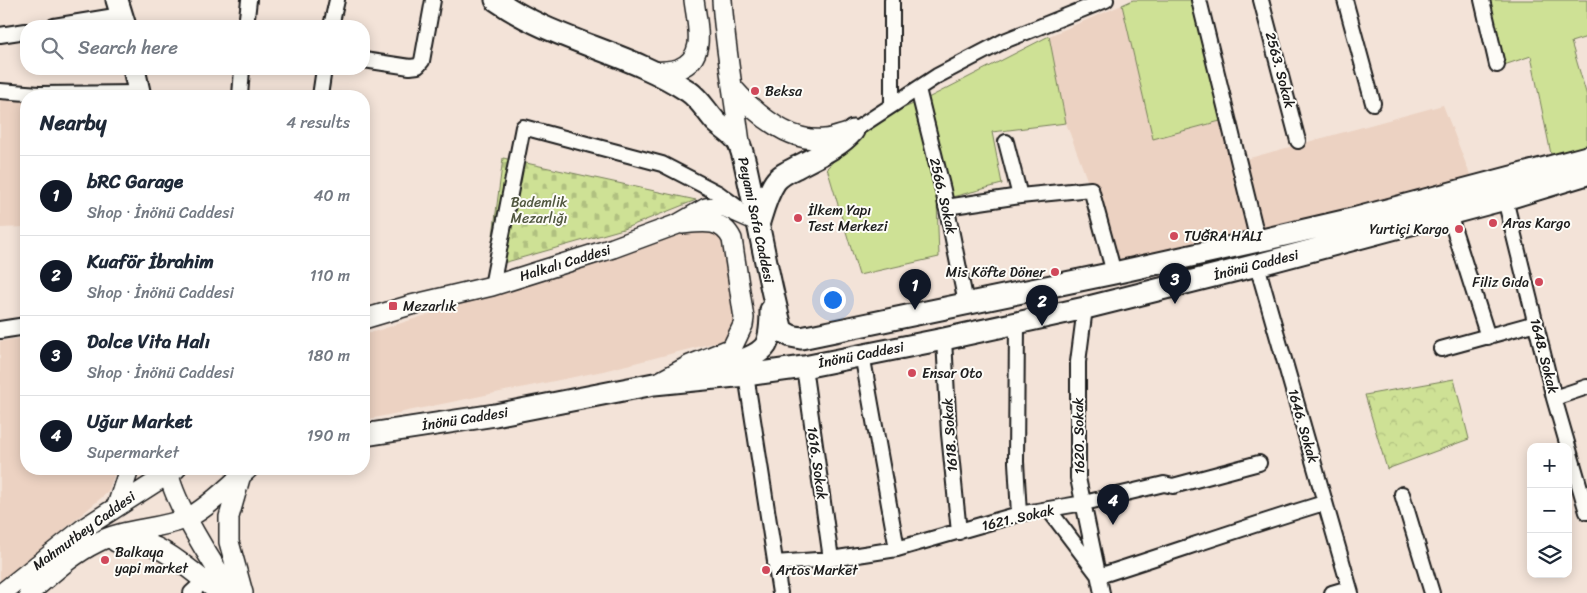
<!DOCTYPE html>
<meta charset="utf-8">
<style>
:root{--surface:#fff;--page:#f6f6f7;--text:#1f2937;--muted:#747a83;--line:#e0e1e3;--accent:#111827}
body{margin:0;font-family:Sriracha,sans-serif;background:var(--page);color:var(--text)}
.controls{position:absolute;right:15px;bottom:15px;display:grid;overflow:hidden;border-radius:10px;box-shadow:0 2px 12px #0003}
.controls button{width:45px;height:45px;display:grid;place-items:center;padding:0;border:0;border-bottom:1px solid var(--line);background:var(--surface);color:var(--text);font:25px sans-serif}
.you{position:absolute;left:832px;top:299px;width:18px;height:18px;margin:-12px;border:4px solid #fff;border-radius:50%;background:#1a73e8;box-shadow:0 0 0 8px #1a73e833}
.badge{display:grid;place-items:center;width:32px;height:32px;border-radius:50%;background:var(--accent);color:#fff;font-size:16px;font-weight:700}
.pin{position:absolute;translate:-50% -41px;filter:drop-shadow(0 1px 2px #0008)}
.pin::after{content:'';position:absolute;top:26px;width:18px;height:15px;background:inherit;clip-path:polygon(0 0,100% 0,50% 100%)}
.list{margin:0;padding:0;list-style:none}
h2{display:flex;justify-content:space-between;align-items:center;height:65px;margin:0;padding:0 20px;font-size:21px}
h2 small{font-size:16px;font-weight:400;color:var(--muted)}
.list li{display:grid;grid-template-columns:32px 1fr auto;gap:15px;align-items:center;box-sizing:border-box;height:80px;padding:0 20px;border-top:1px solid var(--line)}
.list b{display:block;font-size:19px;white-space:nowrap}
.list p{margin:0;font-size:16px;white-space:nowrap;color:var(--muted)}
.list em{font-size:16px;font-style:normal;color:var(--muted)}
.icon{flex:none;width:28px;height:28px;fill:none;stroke:currentColor;stroke-width:2;stroke-linecap:round;stroke-linejoin:round}
.map{position:relative;flex:none;width:1587px;height:593px;overflow:hidden}
.search{position:absolute;background:var(--surface);box-shadow:0 2px 12px #0003;left:20px;top:20px;width:350px;height:55px;display:flex;align-items:center;gap:12px;box-sizing:border-box;padding:0 18px;border-radius:20px;color:var(--muted);font-size:19px}
.panel{position:absolute;background:var(--surface);box-shadow:0 2px 12px #0003;left:20px;top:90px;width:350px;height:385px;border-radius:20px}
.map>svg:first-child{display:block}
.built{fill:#ecd2c2}
.green{fill:#cee195;stroke:#757e58}
.cemetery{fill:url(#cemetery-stones);stroke:#757e58}
.park{fill:url(#park-crowns);stroke:#757e58}
.lines{fill:none;stroke-linecap:round;stroke-linejoin:round}
.minor-casing{stroke:#1c1c1c;stroke-width:18}
.tertiary-casing{stroke:#1c1c1c;stroke-width:20}
.secondary-casing{stroke:#1c1c1c;stroke-width:22}
.primary-casing{stroke:#1c1c1c;stroke-width:25}
.minor{stroke:#fdfcf7;stroke-width:14}
.tertiary{stroke:#fdfcf7;stroke-width:16}
.secondary{stroke:#fdfcf7;stroke-width:19}
.primary{stroke:#fdfcf7;stroke-width:21}
.poi-dot{fill:#d1495b;stroke:#fdfcf7;stroke-width:2}
.labels{text-anchor:middle;dominant-baseline:central;stroke-width:4;stroke-linejoin:round;paint-order:stroke}
.street-label{font-size:14px;fill:#1c1c1c;stroke:#fdfcf7}
.poi-label{font-size:14px;fill:#1c1c1c;stroke:#fdfcf7;text-anchor:start}
.park-label{font-size:14px;fill:#515740;stroke:#fdfcf7}
</style>
<div class="map">
<svg width="1587" height="593" viewBox="0 0 1587 593">
<defs>
<pattern id="cemetery-stones" width="16" height="16" patternUnits="userSpaceOnUse" patternTransform="scale(1.25)"><rect width="16" height="16" fill="#cee195"/><path d="M2 7V4a2 2 0 0 1 4 0v3zM10 15v-3a2 2 0 0 1 4 0v3z" fill="#b0c080"/></pattern>
<pattern id="park-crowns" width="20" height="18" patternUnits="userSpaceOnUse" patternTransform="scale(1.25)"><rect width="20" height="18" fill="#cee195"/><path d="M2 6a3 3 0 1 1 6 0M12 15a3 3 0 1 1 6 0" fill="none" stroke="#b0c080"/></pattern>
</defs>
<rect width="100%" height="100%" fill="#f3e3d8"/>
<filter id="ink" filterUnits="userSpaceOnUse"><feTurbulence type="fractalNoise" baseFrequency=".02" numOctaves="2"/><feDisplacementMap in="SourceGraphic" scale="10" xChannelSelector="R" yChannelSelector="G"/><feConvolveMatrix kernelMatrix="1 2 1 2 8 2 1 2 1" color-interpolation-filters="sRGB"/></filter>
<g filter="url(#ink)">
<path class="built" d="M1122,5L1153,139L1235,117L1246,159L1443,105L1471,177L1265,230L1118,263L1066,123L1049,36Z
M0,95L26,97V227L0,228Z
M698,228L725,233L737,326L725,340L603,371L364,420V335Z
M26,338V469H116L108,492L0,584V341Z"/>
<path class="green" d="M1133,0H1207L1235,117L1153,139L1122,5Z
M1488,0H1587V37L1571,42L1587,96V148L1552,159L1531,56L1504,65Z
M1049,36L1066,123L992,132L1002,184L937,201L939,257L859,275L827,168L873,121L930,97Z"/>
<path class="cemetery" d="M503,158L696,200L623,229L489,267Z"/>
<path class="park" d="M1454,379L1469,439L1387,469L1365,395Z"/>
<g class="lines">
<defs>
<path id="minor" d="M892,0V105
M1199,0L1258,241
M1261,0L1298,141
M1345,0L1373,103
M1482,0L1497,65
M54,26L121,15
M246,26L249,0
M331,26L337,0
M0,35L26,31
M364,60L410,67L418,66L422,61L433,0
M918,89L943,190L966,303
M0,91L39,94L140,93
M240,96L242,69
M320,96L324,69
M853,131L937,76L1004,41L1106,0
M1006,142L1020,196
M1505,199L1554,398L1587,512
M946,207L1020,196L1091,189L1114,273
M1449,214L1488,337
M1257,265L1351,593
M492,286L523,127L662,164L718,193L737,207
M1085,308L1078,362V478L1102,593
M1017,323L1016,462L1019,514
M944,339L949,434L959,532
M1441,349L1536,323
M862,354L897,549
M804,367L831,559
M746,375L780,593
M1554,398L1587,387
M1402,494L1432,593
M1049,510L1099,576C1174,552 1248,526 1324,503
M775,563L831,559L897,549L1019,514L1084,503L1164,484L1173,486L1259,463
M191,593L204,581
M1332,593L1349,588"/>
<path id="tertiary" d="M0,330L26,326"/>
<path id="secondary" d="M722,0C725,48 734,95 740,143
M654,72C662,71 671,71 678,69C708,58 697,25 694,0
M733,88C756,114 789,143 825,139C834,138 843,134 852,132
M364,319L411,305L492,286L613,248L678,224L706,208L723,206L759,222
M657,383L690,365L732,348L743,325L744,318L732,239C722,218 702,222 682,224
M168,469C172,501 214,566 233,593
M241,475L229,517V542L243,593
M117,506L129,469
M116,542C124,542 132,541 140,542C163,545 201,578 219,593
M2,593L84,528L176,469
M29,593C50,576 71,555 96,543C124,528 156,530 185,519C203,512 233,483 248,469"/>
<path id="primary" d="M117,0L125,26
M496,0C554,41 629,52 688,91C700,99 706,111 716,122C723,129 737,136 740,146C745,159 747,173 750,186C761,234 769,283 782,331L791,336L801,338L1114,273L1258,241L1357,218L1587,157
M134,69L140,96
M759,222C763,209 767,194 775,182C780,175 789,171 797,167C817,156 838,148 853,131
M713,369C727,365 757,359 766,345C771,335 771,321 771,310
M364,435L495,415L654,384L746,375L804,367L944,339L1085,308L1257,265L1505,199L1587,174"/>
</defs>
<use href="#minor" class="minor-casing"/>
<use href="#tertiary" class="tertiary-casing"/>
<use href="#secondary" class="secondary-casing"/>
<use href="#primary" class="primary-casing"/>
<use href="#minor" class="minor"/>
<use href="#tertiary" class="tertiary"/>
<use href="#secondary" class="secondary"/>
<use href="#primary" class="primary"/>
</g>
</g>
<g class="poi-dot">
<circle cx="755" cy="91" r="5"/>
<circle cx="798" cy="218" r="5"/>
<circle cx="1493" cy="223" r="5"/>
<circle cx="1459" cy="229" r="5"/>
<circle cx="1174" cy="236" r="5"/>
<circle cx="1055" cy="272" r="5"/>
<circle cx="1539" cy="282" r="5"/>
<rect x="388" y="301" width="10" height="10" rx="2.5"/>
<circle cx="912" cy="373" r="5"/>
<circle cx="105" cy="560" r="5"/>
<circle cx="766" cy="570" r="5"/>
</g>
<g class="labels">
<g class="street-label">
<text transform="translate(1280 70) rotate(75)">2563. Sokak</text>
<text transform="translate(943 196) rotate(77)">2566. Sokak</text>
<text transform="translate(756 220) rotate(78)">Peyami Safa Caddesi</text>
<text transform="translate(565 263) rotate(-17)">Halkalı Caddesi</text>
<text transform="translate(1256 265) rotate(-14)">İnönü Caddesi</text>
<text transform="translate(861 355) rotate(-11)">İnönü Caddesi</text>
<text transform="translate(1544 356) rotate(76)">1648. Sokak</text>
<text transform="translate(465 419) rotate(-9)">İnönü Caddesi</text>
<text transform="translate(1303 426) rotate(74)">1646. Sokak</text>
<text transform="translate(950 435) rotate(-94)">1618. Sokak</text>
<text transform="translate(1079 436) rotate(-91)">1620. Sokak</text>
<text transform="translate(817 463) rotate(82)">1616. Sokak</text>
<text transform="translate(1018 518) rotate(-13)">1621. Sokak</text>
<text transform="translate(84 531) rotate(-36)">Mahmutbey Caddesi</text>
</g>
<g class="poi-label">
<text x="765" y="91">Beksa</text>
<text x="808" y="210">İlkem Yapı<tspan x="808" dy="16">Test Merkezi</tspan></text>
<text x="1503" y="223">Aras Kargo</text>
<text x="1449" y="229" text-anchor="end">Yurtiçi Kargo</text>
<text x="1184" y="236">TUĞRA HALI</text>
<text x="1045" y="272" text-anchor="end">Mis Köfte Döner</text>
<text x="1529" y="282" text-anchor="end">Filiz Gıda</text>
<text x="403" y="306">Mezarlık</text>
<text x="922" y="373">Ensar Oto</text>
<text x="115" y="552">Balkaya<tspan x="115" dy="16">yapi market</tspan></text>
<text x="776" y="570">Artos Market</text>
</g>
<g class="park-label">
<text x="539" y="202">Bademlik<tspan x="539" dy="16">Mezarlığı</tspan></text>
</g>
</g>
</svg>
<div class="controls">
<button>+</button>
<button>−</button>
<button><svg class="icon" aria-label="layers" viewBox="0 0 24 24"><path d="M12 4l9 5-9 5-9-5zM3 14l9 5 9-5"/></svg></button>
</div>
<div class="you"></div>
<div class="pin badge" style="left:915px;top:310px">1</div>
<div class="pin badge" style="left:1042px;top:326px">2</div>
<div class="pin badge" style="left:1175px;top:304px">3</div>
<div class="pin badge" style="left:1113px;top:525px">4</div>
<div class="search"><svg class="icon" aria-label="search" viewBox="0 0 24 24"><circle cx="10" cy="10" r="6"/><path d="M15 15l6 6"/></svg>Search here</div>
<section class="panel">
<h2>Nearby<small>4 results</small></h2>
<ul class="list">
<li><span class="badge">1</span><div><b>bRC Garage</b><p>Shop · İnönü Caddesi</p></div><em>40 m</em></li>
<li><span class="badge">2</span><div><b>Kuaför İbrahim</b><p>Shop · İnönü Caddesi</p></div><em>110 m</em></li>
<li><span class="badge">3</span><div><b>Dolce Vita Halı</b><p>Shop · İnönü Caddesi</p></div><em>180 m</em></li>
<li><span class="badge">4</span><div><b>Uğur Market</b><p>Supermarket</p></div><em>190 m</em></li>
</ul>
</section>
</div>
